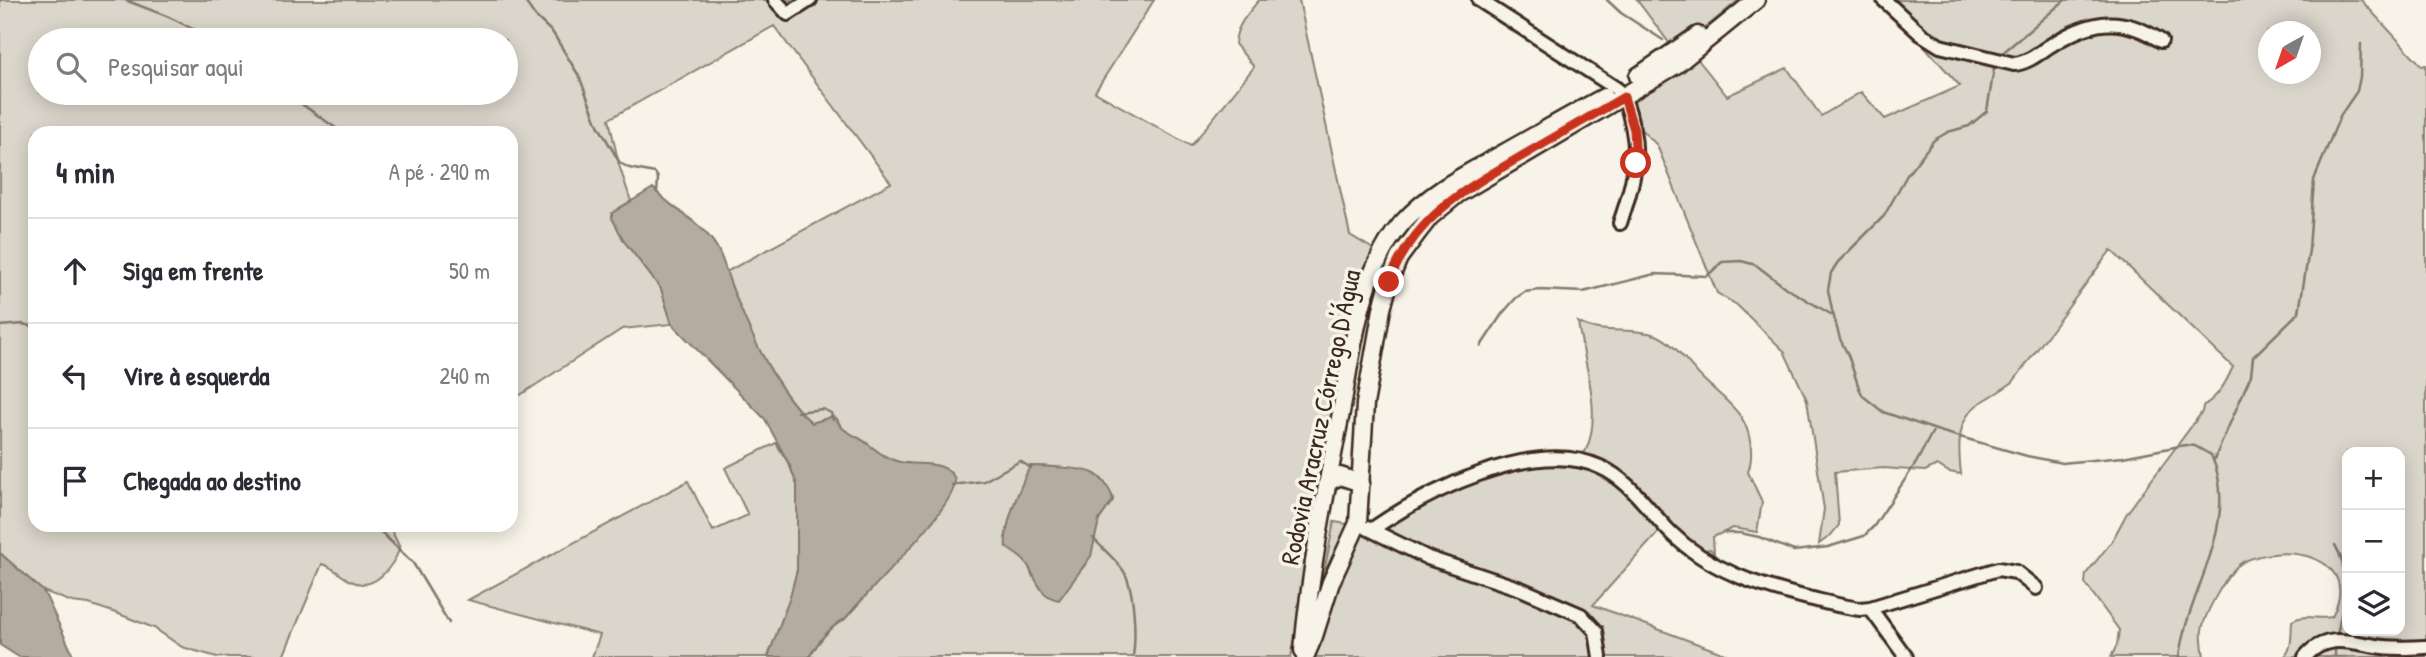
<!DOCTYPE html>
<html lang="pt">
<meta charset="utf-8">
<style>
:root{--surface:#fff;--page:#f2f2f3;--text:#2b2b33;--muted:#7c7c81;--line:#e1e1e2}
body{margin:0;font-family:"Patrick Hand",sans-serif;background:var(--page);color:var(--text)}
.controls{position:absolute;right:21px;bottom:21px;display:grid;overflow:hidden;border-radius:14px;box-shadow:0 4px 18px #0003}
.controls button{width:63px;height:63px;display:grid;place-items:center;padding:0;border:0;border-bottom:2px solid var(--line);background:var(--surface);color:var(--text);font:35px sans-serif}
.compass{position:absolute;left:2258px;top:21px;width:63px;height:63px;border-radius:50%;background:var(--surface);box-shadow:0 4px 18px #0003;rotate:220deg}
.stop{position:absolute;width:21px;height:21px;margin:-16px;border:5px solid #c8321e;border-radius:50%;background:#fff}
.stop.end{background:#c8321e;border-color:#fff;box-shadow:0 2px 7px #0008}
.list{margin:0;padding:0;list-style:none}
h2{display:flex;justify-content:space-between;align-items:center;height:91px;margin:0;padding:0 28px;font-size:30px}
h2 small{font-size:23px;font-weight:400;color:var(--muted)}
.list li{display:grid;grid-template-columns:46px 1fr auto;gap:21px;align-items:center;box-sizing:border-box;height:105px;padding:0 28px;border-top:2px solid var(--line)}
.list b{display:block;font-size:26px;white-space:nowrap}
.list em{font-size:23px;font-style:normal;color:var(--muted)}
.icon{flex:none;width:38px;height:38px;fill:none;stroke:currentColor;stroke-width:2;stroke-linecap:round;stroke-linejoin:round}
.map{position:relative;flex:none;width:2426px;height:657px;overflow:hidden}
.search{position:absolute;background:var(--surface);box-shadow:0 4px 18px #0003;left:28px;top:28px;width:490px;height:77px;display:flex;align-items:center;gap:18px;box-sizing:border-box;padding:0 24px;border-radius:38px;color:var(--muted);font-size:26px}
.panel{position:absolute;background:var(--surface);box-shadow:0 4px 18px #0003;left:28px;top:126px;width:490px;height:406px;border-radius:21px}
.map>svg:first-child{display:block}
.green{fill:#dbd6cb;stroke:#8b8074;stroke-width:2;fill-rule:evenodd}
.water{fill:#b4aca0;stroke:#84786c;stroke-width:2}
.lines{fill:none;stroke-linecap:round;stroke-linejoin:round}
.stream{stroke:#84786c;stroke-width:2.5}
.minor-casing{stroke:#3b2a1e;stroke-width:18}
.major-casing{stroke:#3b2a1e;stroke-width:21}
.minor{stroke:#f7f3e8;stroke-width:12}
.major{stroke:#f7f3e8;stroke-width:16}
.route{stroke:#c8321e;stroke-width:9}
.labels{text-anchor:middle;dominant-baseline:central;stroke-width:7;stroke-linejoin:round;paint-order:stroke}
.street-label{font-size:26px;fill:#3b2a1e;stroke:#f7f3e8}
</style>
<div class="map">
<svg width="2426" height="657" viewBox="0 0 2426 657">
<rect width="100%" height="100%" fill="#f7f3e8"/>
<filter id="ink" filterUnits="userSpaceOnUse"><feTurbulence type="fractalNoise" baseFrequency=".0143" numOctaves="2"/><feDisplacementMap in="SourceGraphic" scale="14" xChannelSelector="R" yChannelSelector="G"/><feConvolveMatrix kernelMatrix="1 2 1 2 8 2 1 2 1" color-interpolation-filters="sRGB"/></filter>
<g filter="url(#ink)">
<path class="green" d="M0,0H1154L1095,92L1191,146L1254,67L1235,44C1236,25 1248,14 1259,0H1299L1350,235L1378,252L1291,657H809C819,642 829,627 845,619L937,516L901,463L883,456L860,439L843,430L836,418L831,417L812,423C773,390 744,320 726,272L891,183L774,26L609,119L619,165L631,201L619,208L624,241L661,289L672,324L622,329L511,401V133H35V525H389L400,548C393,566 374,593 351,581C340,576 334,567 322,564L283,657H217L182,647L154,628L119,614L89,604L72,602L43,591L0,553ZM40,40H506V93H40ZM1030,466C1042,466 1084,468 1093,473C1103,478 1111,490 1113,500L1099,520L1086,564L1079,572L1033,577L1028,565L1005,538L1018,494Z
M1637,0H1739L1676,52Z
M1883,0H2361L2422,66L2426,65V657H2284C2293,649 2291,633 2292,621C2304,613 2319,620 2332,617C2364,555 2283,542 2243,562C2228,570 2205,613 2202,630C2201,638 2203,649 2204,657H2111L2117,645L2119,630L2085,583L2086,574L2112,541L2127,513L2202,412L2203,406C2219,396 2225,384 2233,367L2111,250L2013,382C2002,390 1992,396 1980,403C1956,419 1958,448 1961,474L1949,472L1937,465L1925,471L1883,468L1835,472L1839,525L1831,535L1819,544L1824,509L1807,400L1784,351L1737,305L1717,293L1657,145L1632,121L1626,107L1696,57L1727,96L1787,68L1821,116L1861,92L1885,119L1960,86ZM2268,32H2310V74H2268ZM2347,452H2400V631H2347Z
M1578,322C1601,336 1630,326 1656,335C1674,342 1689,365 1703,379C1715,391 1731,402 1741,417C1751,432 1754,456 1748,472L1762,502L1757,532L1733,528L1713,537L1714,553L1710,549L1690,552L1664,526L1593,605L1733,657H1307L1334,522L1360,526L1368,524L1428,495L1585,452C1604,415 1583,360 1578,322Z
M776,443L790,466L797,485V570L790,597L768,657H592L600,635L468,600L688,481L713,531L748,515L725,468Z"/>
<path class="water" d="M653,188C671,209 701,221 716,246C724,259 727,276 733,290C750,333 777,394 812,423L831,417L836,418C841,430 848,432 859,438C873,446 882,458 900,462C916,466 938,460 951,473C953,475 955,478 955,482C954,509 865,593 845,619C829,627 818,642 809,657H768L790,597L797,570V485L790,466L765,419L672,324L661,289L624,241L612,218V213Z
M1030,466C1042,466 1084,468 1093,473C1103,478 1111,490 1113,500L1099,520L1091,556L1059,600C1039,597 1037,579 1027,564C1021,556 1013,553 1006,547C1003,525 1021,486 1030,466Z
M0,553L44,592L74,657H19L0,645Z"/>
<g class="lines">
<path class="stream" d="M125,0L169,17L215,40
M524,0L535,16L553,33L579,76L598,125L620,163L629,168L655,173L658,178L657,193
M1607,0L1621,13L1663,40
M1999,56L2065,0
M1995,62L1987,111L1969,126L1948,132L1934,140L1907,175L1884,216L1838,262L1831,273L1828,290L1832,310L1840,339L1848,355L1859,388L1863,396L1883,412L1939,431L2027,456L2062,463L2123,457L2185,445L2195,446L2211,455C2242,522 2187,592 2179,657
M286,93L340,131
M0,326L23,324L35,327
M1481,346L1502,314L1516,298L1525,292L1540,290L1583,292L1655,274L1707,276L1722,262L1741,261L1756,265L1786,288L1834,316
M797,412L823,409L831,413L833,420
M2214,460L2251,375L2253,357L2299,312L2309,250L2314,180L2340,116L2357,91L2360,77L2361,44
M952,485L984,481L1020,461L1031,468
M374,525L413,563L449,623
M1725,533H1740L1759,537L1794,551L1828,547L1864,536L1874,526L1916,463L1934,429
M1093,538C1102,548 1115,559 1123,570C1135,588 1136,636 1133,657
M2335,545C2352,573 2343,605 2337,635
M2335,645V656
M2331,657H2346"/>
<defs>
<path id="minor" d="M775,0L788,14L810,0
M1479,0L1617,89
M1884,0L1921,34L1940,46L2014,64C2027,63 2038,54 2048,47C2088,21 2119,13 2161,41
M1620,223C1637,174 1642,148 1624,97
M1367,528L1428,558L1521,589L1581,615L1596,631L1600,657
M1371,530C1426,492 1534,437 1600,467C1630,480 1648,510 1670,532C1709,570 1756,585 1808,598C1825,602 1843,607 1860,609L1870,608L1998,569L2016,572L2036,588
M1870,608L1906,657
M2305,657C2325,633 2350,642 2376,646C2393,649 2409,648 2426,647"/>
<path id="major" d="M1638,76L1698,35
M1327,483L1340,476L1361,483
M1303,650C1310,572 1325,495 1340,418C1352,355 1358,274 1402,223C1430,192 1466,174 1502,154C1536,135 1570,115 1604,97
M1305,657L1314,636L1331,582L1358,523L1365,404L1382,309L1389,282L1399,258L1419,231L1430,217L1458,194L1676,65L1756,0"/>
</defs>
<use href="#minor" class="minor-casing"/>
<use href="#major" class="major-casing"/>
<use href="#minor" class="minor"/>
<use href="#major" class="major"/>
</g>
</g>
<g class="lines" filter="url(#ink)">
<path class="route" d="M1389,282C1415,216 1464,190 1522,156C1556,136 1590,117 1624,97L1634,130L1636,163"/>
</g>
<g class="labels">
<g class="street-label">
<text transform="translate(1320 417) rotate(-78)">Rodovia Aracruz Córrego D'Água</text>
</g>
</g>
</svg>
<div class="controls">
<button>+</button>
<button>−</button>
<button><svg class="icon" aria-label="layers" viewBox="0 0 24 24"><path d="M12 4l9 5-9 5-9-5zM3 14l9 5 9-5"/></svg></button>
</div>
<svg class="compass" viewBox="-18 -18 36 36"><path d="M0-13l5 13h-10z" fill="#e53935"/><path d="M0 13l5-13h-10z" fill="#7c7c81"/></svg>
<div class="stop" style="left:1636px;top:163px"></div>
<div class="stop end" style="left:1389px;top:282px"></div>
<div class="search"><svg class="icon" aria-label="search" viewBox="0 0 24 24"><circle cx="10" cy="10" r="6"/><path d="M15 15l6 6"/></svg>Pesquisar aqui</div>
<section class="panel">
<h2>4 min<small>A pé · 290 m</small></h2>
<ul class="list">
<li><svg class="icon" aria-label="ahead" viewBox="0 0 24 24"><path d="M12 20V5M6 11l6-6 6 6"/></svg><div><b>Siga em frente</b></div><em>50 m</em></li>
<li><svg class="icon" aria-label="left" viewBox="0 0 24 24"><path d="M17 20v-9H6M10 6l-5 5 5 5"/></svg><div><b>Vire à esquerda</b></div><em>240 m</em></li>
<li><svg class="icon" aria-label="arrive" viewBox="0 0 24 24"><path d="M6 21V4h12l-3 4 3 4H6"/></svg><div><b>Chegada ao destino</b></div></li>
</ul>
</section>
</div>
